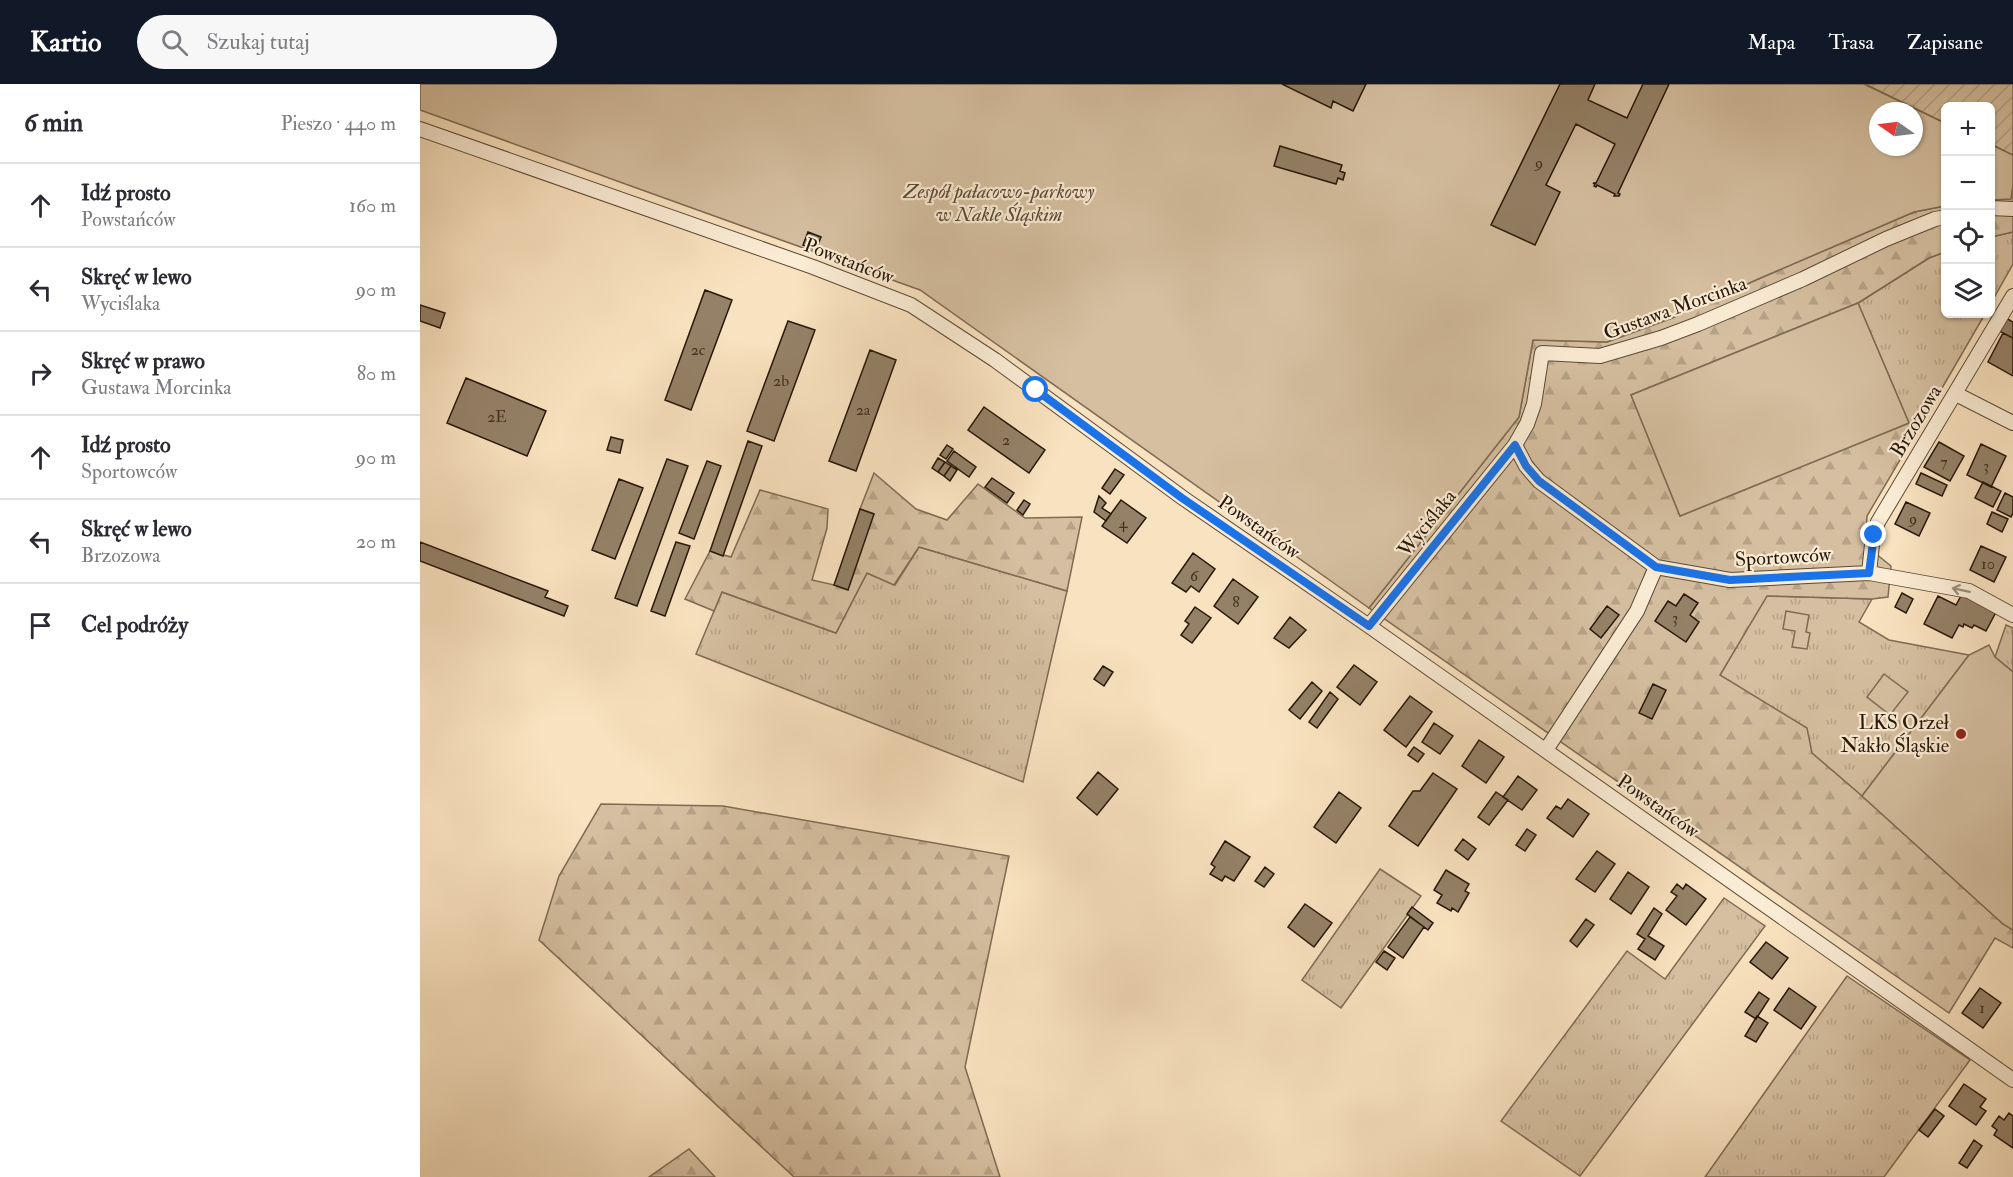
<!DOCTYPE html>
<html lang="pl">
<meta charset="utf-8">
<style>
:root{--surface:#fff;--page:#f7f7f7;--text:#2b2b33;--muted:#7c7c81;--line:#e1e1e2;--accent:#111827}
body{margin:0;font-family:"IM FELL Double Pica",serif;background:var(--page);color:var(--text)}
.controls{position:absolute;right:18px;top:18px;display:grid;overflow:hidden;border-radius:9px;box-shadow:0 2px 4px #0004}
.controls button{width:54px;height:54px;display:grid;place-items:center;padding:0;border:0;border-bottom:2px solid var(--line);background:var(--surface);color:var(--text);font:30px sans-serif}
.compass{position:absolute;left:1449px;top:18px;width:54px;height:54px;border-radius:50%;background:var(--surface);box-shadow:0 2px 4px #0004;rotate:284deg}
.stop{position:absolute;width:18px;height:18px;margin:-14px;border:4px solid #1a73e8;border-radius:50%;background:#fff}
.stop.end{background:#1a73e8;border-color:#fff;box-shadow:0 2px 6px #0008}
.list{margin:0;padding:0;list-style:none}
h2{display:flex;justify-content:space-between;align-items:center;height:78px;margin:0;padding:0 24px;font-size:26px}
h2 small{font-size:20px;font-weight:400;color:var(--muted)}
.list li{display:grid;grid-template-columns:39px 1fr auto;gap:18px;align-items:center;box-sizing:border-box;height:84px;padding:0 24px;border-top:2px solid var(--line)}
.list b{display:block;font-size:22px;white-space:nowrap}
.list p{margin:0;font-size:20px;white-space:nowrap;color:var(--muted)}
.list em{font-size:20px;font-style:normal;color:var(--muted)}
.icon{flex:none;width:33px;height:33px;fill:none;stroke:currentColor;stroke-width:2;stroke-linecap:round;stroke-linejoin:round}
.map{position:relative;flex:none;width:1593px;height:1093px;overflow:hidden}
header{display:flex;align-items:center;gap:36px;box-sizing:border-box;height:84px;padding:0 30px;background:var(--accent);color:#fff}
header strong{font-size:28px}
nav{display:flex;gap:33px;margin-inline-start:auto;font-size:21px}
.search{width:420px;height:54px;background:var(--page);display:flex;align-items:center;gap:15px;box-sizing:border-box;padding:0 21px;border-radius:33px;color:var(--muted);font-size:22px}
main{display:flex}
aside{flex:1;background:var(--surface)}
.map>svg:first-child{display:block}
.grass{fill:url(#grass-tufts);stroke:#7e6b54;stroke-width:1.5}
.forest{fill:url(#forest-firs);stroke:#7e6b54;stroke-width:1.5}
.park{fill:#d5bfa0;stroke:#7e6b54;stroke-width:1.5;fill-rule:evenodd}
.garden{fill:url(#garden-furrows);stroke:#7e6b54;stroke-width:1.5}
.building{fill:#948167;stroke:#261708;stroke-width:1.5}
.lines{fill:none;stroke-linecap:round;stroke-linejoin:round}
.street-casing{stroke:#5b4a36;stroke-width:16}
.street{stroke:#fbecd5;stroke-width:14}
.oneway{stroke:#9b8c79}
.route{stroke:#1a73e8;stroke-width:8}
.poi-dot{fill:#8f2418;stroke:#fbecd5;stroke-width:2}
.labels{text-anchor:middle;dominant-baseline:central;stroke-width:4.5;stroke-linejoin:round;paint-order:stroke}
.number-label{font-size:16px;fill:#423220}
.park-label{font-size:20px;font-style:italic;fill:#5b4936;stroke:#fbecd5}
.street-label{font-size:20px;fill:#261708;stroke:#fbecd5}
.poi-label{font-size:20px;fill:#261708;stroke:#fbecd5;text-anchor:end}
</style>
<header>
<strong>Kartio</strong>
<div class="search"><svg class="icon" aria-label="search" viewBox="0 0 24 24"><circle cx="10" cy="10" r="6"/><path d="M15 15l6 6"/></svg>Szukaj tutaj</div>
<nav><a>Mapa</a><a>Trasa</a><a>Zapisane</a></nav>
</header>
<main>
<aside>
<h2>6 min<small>Pieszo · 440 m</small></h2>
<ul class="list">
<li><svg class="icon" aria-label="ahead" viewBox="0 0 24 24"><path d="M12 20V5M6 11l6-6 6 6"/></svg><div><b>Idź prosto</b><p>Powstańców</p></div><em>160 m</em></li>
<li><svg class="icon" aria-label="left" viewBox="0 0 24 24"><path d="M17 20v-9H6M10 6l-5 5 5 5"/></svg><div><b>Skręć w lewo</b><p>Wyciślaka</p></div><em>90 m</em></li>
<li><svg class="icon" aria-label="right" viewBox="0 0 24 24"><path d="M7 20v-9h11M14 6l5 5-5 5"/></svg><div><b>Skręć w prawo</b><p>Gustawa Morcinka</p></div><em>80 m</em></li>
<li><svg class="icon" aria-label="ahead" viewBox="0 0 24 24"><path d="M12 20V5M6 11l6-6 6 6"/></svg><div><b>Idź prosto</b><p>Sportowców</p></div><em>90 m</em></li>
<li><svg class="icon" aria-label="left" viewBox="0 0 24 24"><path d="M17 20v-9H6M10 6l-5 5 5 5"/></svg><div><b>Skręć w lewo</b><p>Brzozowa</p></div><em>20 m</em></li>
<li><svg class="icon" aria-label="arrive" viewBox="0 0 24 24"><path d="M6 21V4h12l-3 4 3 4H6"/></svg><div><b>Cel podróży</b></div></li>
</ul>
</aside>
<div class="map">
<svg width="1593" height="1093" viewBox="0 0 1593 1093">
<defs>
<pattern id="grass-tufts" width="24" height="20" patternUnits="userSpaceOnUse" patternTransform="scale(1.5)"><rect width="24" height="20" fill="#d5bfa0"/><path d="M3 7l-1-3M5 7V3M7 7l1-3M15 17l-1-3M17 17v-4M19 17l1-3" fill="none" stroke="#b7a388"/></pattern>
<pattern id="forest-firs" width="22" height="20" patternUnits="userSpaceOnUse" patternTransform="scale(1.5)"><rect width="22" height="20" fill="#d5bfa0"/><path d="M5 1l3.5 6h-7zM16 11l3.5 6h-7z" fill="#b7a388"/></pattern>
<pattern id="garden-furrows" width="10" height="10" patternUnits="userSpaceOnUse" patternTransform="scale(1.5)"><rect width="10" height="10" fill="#d5bfa0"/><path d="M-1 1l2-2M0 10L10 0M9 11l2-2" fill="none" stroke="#b7a388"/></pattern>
</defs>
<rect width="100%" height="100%" fill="#f9e2bf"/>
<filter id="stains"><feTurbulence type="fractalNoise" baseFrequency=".00333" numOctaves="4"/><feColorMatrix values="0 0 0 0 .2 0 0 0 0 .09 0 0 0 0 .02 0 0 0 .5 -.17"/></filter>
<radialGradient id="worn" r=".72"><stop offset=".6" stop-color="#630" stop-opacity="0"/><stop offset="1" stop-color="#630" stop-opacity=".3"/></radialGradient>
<path class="grass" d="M1593,148V180L1571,219L1570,153Z
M1525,168L1526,230H1565L1500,342L1489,339L1438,219L1509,174Z
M499,463L647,507L603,698L276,570L302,508L416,549L447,489L475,501Z
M1346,512L1452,515L1439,538L1469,556L1549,571L1442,712L1300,591Z
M1586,541L1593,544V588L1575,573Z
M960,785L1001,812L921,924L882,896Z
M1304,814L1345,842L1160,1092L1081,1037L1207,867L1245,895Z
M1427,892L1550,976L1464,1093H1285Z"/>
<path class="forest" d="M1593,101V148L1571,153L1570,116L1590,115Z
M1525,122V168L1509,174L1438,219L1211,311L1260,432L1489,339L1500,342L1447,432L1445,461L1471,482L1468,513L1452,515L1347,512L1300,591L1387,644L1392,669L1442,712L1583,840L1593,846V864L1575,854L1529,929L949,524L1099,333L1113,256L1187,258L1252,234L1336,196L1494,128Z
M454,389L496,425L527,436L558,400L605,434L662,433L647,507L499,463L474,501L447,489L416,549L302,508L294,527L265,515L290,467L311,473L340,406L408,425L407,444L392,496L414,501L454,430L440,425Z
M181,720L303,722L589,772L545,983L580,1093H374L119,856L139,792Z
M269,1065L295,1093H229Z"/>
<path class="park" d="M0,0H1444L1525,39V122L1494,128L1336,196L1252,234L1187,258L1113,256L1099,333L949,524L500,206L0,26ZM1458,27H1494V63H1458Z
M1570,60L1593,71V101L1591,115L1571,116Z
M1438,219L1489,339L1260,432L1211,311Z
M1366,527L1389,531L1386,548L1390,549L1387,565L1372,563L1375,547L1363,545Z
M1569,561L1575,573L1593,588V846L1583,840L1442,712L1549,571Z
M1464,590L1488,608L1470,631L1447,613Z"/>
<path class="garden" d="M1445,0H1593V71L1571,60L1570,22H1526L1525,39Z"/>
<path class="building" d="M862,0H946L933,27L913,17L911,24Z
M1140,0H1175L1168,16L1207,34L1223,0H1249L1198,109L1200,110L1199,112H1194L1195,110L1177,101L1176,103L1174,102L1175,100L1173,99H1176L1195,60L1156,40L1126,101L1140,108L1115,161L1071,141Z
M860,62L922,81L920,87L925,89L923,96L918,94L916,100L854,82Z
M388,148L401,153L396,166L383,161Z
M285,206L312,216L271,326L245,316Z
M0,221L25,229L20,244L0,237Z
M1586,234L1593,238V254L1579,247Z
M368,237L395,246L354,357L327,347Z
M1583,249L1593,254V292L1568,278Z
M450,266L476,276L436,387L409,377Z
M46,294L126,327L107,372L27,339Z
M564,323L625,366L609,389L548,346Z
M191,353L203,356L200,369L187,366Z
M328,357L342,362L303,472L290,467Z
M1519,358L1544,372L1530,397L1504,383Z
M1561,360L1586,372L1571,403L1547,391Z
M527,361L533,365L526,375L520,371Z
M534,367L556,383L549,393L527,377Z
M518,374L525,378L518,388L512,384Z
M247,375L268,382L217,522L195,514Z
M287,377L301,382L274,455L259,449Z
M525,378L531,382L524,392L518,388Z
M531,382L537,386L530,397L524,392Z
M695,385L704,391L690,410L682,404Z
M1501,389L1527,401L1522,412L1496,400Z
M572,394L594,409L587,419L565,403Z
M199,395L223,404L195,475L172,466Z
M1563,398L1581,407L1573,423L1555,414Z
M1585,409L1593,413V429L1591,433L1577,426Z
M679,412L686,419L682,424L691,430L686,437L674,428Z
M604,416L610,420L603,431L597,426Z
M701,416L726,434L707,459L682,442Z
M1486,418L1510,429L1499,452L1475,440Z
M440,425L454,430L428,506L414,501Z
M1572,428L1588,435L1582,448L1567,440Z
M0,458L128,507L125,513L148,522L144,532L0,477Z
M256,458L270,462L245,532L231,527Z
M1561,462L1586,473L1574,498L1550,486Z
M773,469L795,485L779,508L771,502L766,508L752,499Z
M813,495L838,513L818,540L794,522Z
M1482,509L1493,515L1486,529L1475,523Z
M1264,510L1278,519L1270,531L1279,538L1266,558L1235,537L1248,517L1256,522Z
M1542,510L1576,528L1566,547L1554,541L1552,544L1544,540L1543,543L1539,541L1532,554L1504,540L1518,512L1536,521Z
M1187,522L1199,531L1181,554L1170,545Z
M775,523L791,534L772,559L761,551L769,540L765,537Z
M870,533L886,546L869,564L854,554Z
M934,581L957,598L940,621L917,603Z
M683,582L693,588L684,602L674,595Z
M892,598L902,607L880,635L869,626Z
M1233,600L1246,606L1232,635L1219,629Z
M910,608L918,615L897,644L889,638Z
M990,612L1012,628L986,663L964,646Z
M1014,639L1033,652L1020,670L1002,658Z
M1059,656L1084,673L1066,699L1042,682Z
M994,663L1004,670L998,678L988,671Z
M678,688L698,705L677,731L657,714Z
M1013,689L1037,705L998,762L969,742L993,707H1000Z
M1098,692L1117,706L1102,726L1083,713Z
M919,708L941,724L916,759L894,743Z
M1076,708L1088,716L1069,741L1058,733Z
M1148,715L1169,730L1153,753L1127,734L1136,722L1141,725Z
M1107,745L1116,751L1105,767L1096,761Z
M1043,755L1056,765L1048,776L1035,766Z
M805,757L830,773L814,797L805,792L802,797L790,790L795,783L791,780Z
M1177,767L1195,780L1175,808L1156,795Z
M845,783L854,790L844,803L835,797Z
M1026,786L1049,800L1045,807L1049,809L1038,828L1032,824L1031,827L1017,819L1022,811L1014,806Z
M1208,788L1229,803L1211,830L1190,815Z
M1257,800L1263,805L1266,800L1286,815L1266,841L1246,826L1257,812L1251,808Z
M885,820L912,839L894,863L868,843Z
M992,823L1013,839L1008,846L987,830Z
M1234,824L1242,830L1228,852L1244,862L1235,876L1218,865L1225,855L1217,850Z
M990,833L1004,843L983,874L968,863Z
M1166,835L1174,841L1157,863L1150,857Z
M1346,858L1368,874L1352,895L1330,878Z
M964,867L975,874L967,886L956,878Z
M1369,904L1396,923L1381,945L1354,926Z
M1560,904L1581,919L1563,944L1542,929Z
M1339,908L1349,915L1336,935L1325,928Z
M1337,932L1348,939L1336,958L1325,952Z
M1544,1000L1566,1015L1560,1023L1566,1027L1556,1041L1529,1022Z
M1515,1025L1524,1032L1508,1053L1499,1046Z
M1589,1029L1593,1032V1064L1574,1051L1577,1046L1572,1042L1579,1032L1584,1036Z
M1554,1056L1562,1062L1547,1084L1539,1079Z"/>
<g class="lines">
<defs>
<path id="street" d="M0,45L393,183L491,221L575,276L763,414L949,542L1593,996
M1570,124L1593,125
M1536,310L1593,339
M1236,483L1310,496L1449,489L1549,507L1593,531
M1449,489L1453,451L1458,438L1593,212
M949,542L1095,361
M1126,666L1217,527L1236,483L1119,397L1106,382L1095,361L1107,340L1114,320L1122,269L1180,272L1241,254L1278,240L1383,195L1466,155L1515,135L1526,133"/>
</defs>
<use href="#street" class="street-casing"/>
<use href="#street" class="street"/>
</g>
<defs><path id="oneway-shaft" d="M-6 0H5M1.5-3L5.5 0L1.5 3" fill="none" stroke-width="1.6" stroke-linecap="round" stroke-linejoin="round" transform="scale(1.5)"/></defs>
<use class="oneway" href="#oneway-shaft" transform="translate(1541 506) rotate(-168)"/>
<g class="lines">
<path class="route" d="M616,306L762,414L949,542L1095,361L1106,382L1119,397L1236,483L1310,496L1449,489L1454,451"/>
</g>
<circle class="poi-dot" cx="1541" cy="650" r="6"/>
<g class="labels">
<g class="number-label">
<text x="1119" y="79">9</text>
<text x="278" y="266">2c</text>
<text x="361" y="297">2b</text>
<text x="443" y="326">2a</text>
<text x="77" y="333">2E</text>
<text x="586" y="356">2</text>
<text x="1524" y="378">7</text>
<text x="1566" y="382">3</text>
<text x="1493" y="435">9</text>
<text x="703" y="439">4</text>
<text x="1568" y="480">10</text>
<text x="774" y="492">6</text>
<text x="816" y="518">8</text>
<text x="1255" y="534">3</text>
<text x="1562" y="924">1</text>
</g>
<g class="park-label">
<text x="579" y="107">Zespół pałacowo-parkowy<tspan x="579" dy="23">w Nakle Śląskim</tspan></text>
</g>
<g class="street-label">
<text transform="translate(429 177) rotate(21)">Powstańców</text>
<text transform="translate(1255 224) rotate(-20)">Gustawa Morcinka</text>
<text transform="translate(1496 337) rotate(-59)">Brzozowa</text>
<text transform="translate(1007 439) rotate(-51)">Wyciślaka</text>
<text transform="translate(839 443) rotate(35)">Powstańców</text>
<text transform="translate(1363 473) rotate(-3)">Sportowców</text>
<text transform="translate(1238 722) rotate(35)">Powstańców</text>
</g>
<g class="poi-label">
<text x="1529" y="638">LKS Orzeł<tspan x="1529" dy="23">Nakło Śląskie</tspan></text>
</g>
</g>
<rect width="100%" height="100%" filter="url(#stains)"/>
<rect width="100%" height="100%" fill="url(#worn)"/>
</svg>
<div class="controls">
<button>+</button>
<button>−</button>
<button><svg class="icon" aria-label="locate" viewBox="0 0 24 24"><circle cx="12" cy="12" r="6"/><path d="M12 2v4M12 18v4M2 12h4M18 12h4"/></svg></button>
<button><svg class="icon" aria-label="layers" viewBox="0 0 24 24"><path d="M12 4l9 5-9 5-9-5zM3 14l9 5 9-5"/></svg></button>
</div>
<svg class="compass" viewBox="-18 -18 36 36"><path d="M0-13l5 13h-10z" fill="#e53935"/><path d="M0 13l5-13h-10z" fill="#7c7c81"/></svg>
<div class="stop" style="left:616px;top:306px"></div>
<div class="stop end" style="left:1454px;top:451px"></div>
</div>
</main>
